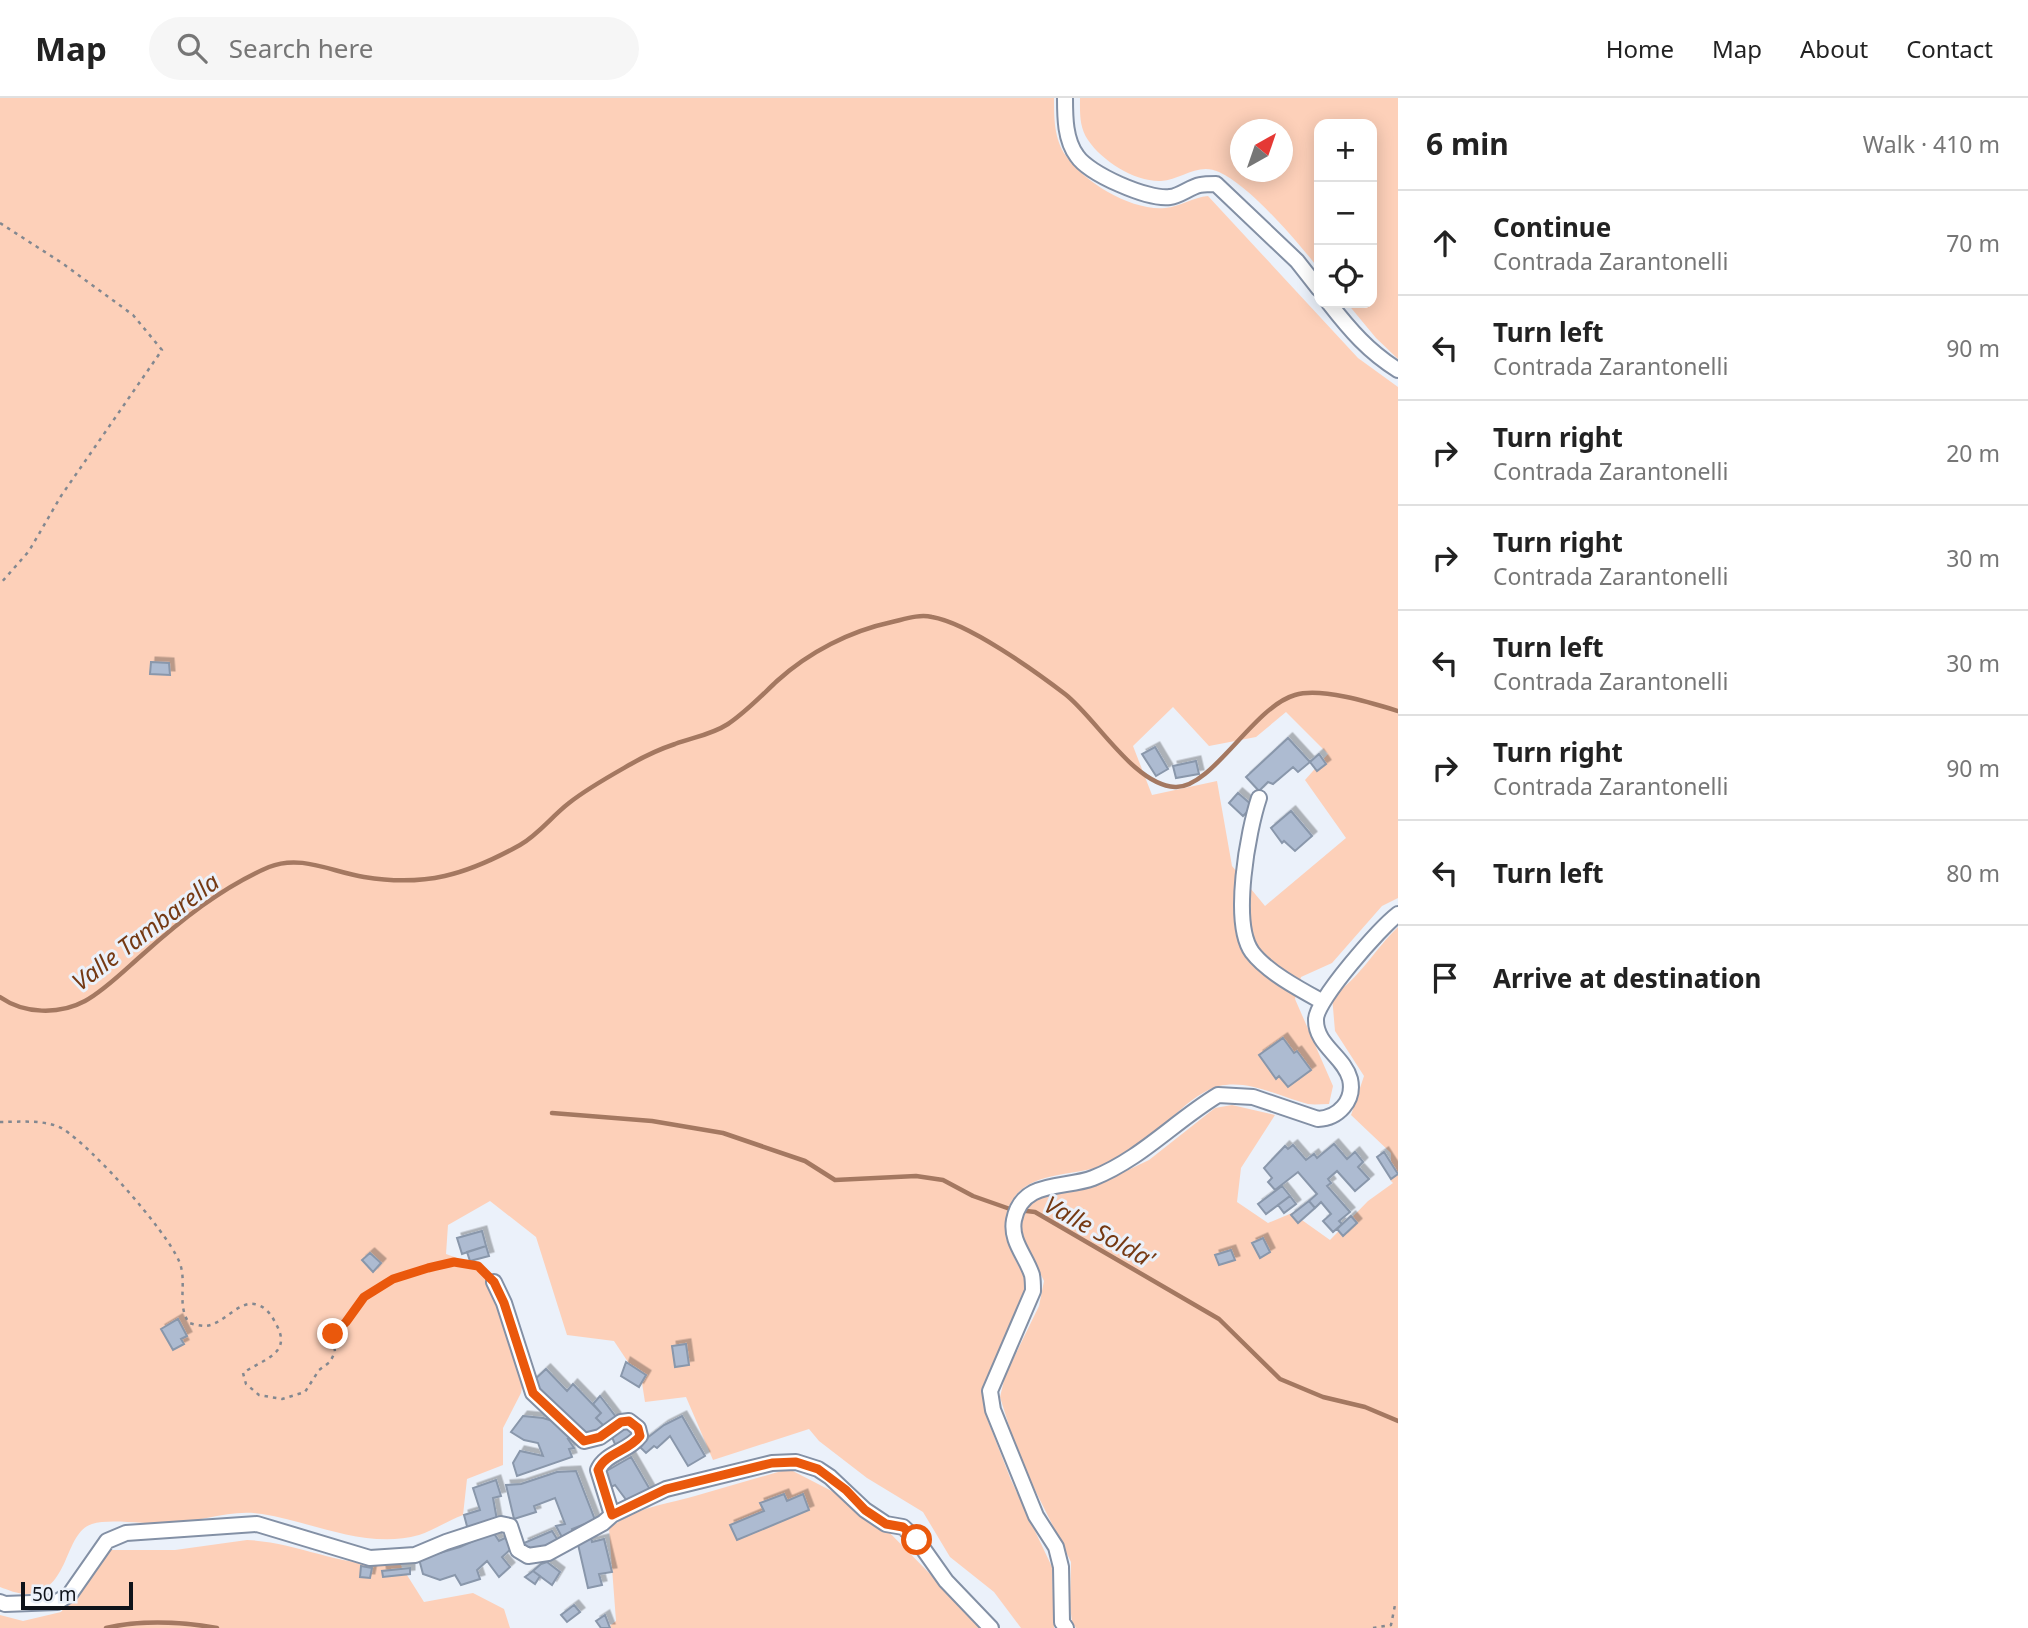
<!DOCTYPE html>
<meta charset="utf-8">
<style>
:root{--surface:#fff;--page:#f6f6f6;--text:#222;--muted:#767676;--line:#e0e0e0}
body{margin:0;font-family:"Noto Sans",sans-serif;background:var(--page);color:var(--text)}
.controls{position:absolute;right:21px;top:21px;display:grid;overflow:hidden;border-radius:14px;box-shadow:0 4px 18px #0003}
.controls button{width:63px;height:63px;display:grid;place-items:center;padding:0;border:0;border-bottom:2px solid var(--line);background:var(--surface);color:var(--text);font:35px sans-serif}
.compass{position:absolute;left:1230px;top:21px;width:63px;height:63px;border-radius:50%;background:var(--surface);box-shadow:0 4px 18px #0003;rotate:40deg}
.scale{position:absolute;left:21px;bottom:18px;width:112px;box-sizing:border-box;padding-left:7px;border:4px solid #0e131a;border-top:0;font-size:19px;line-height:24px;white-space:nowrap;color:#0e131a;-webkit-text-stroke:5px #ebf1fa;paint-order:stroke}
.stop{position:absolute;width:21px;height:21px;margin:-16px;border:5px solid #ea580c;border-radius:50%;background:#fff}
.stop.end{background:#ea580c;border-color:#fff;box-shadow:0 2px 7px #0008}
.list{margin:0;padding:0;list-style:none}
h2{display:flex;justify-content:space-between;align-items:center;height:91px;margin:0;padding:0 28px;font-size:30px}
h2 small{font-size:23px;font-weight:400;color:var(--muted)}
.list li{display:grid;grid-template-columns:46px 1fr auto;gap:21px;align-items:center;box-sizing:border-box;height:105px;padding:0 28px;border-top:2px solid var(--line)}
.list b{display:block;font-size:26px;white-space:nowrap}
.list p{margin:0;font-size:23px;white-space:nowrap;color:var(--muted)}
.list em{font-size:23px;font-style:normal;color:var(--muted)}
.icon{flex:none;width:38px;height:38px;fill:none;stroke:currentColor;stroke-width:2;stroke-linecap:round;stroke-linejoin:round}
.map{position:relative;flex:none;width:1398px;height:1530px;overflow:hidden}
header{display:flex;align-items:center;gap:42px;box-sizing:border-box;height:98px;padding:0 35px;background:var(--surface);border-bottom:2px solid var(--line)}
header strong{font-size:33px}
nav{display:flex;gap:38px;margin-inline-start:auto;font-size:24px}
.search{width:490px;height:63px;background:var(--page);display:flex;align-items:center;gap:18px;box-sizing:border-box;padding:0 24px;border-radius:38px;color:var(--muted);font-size:26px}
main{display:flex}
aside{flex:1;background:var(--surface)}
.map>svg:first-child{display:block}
.green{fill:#fdd0b9;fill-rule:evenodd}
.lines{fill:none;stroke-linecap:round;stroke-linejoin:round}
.stream{stroke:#a47861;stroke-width:4.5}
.building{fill:#adbbd1;stroke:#8997ab;stroke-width:2;filter:url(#shadow)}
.minor-casing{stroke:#8390a5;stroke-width:18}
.path{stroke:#838890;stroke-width:2.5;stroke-dasharray:3.5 5;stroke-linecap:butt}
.minor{stroke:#fff;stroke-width:14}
.route{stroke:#ea580c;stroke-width:9}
.labels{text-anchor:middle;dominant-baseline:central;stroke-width:6;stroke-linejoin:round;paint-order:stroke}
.water-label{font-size:24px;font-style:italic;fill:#753913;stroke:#ebf1fa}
</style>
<header>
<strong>Map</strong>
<div class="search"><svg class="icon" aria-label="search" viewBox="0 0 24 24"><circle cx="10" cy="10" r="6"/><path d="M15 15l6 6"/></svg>Search here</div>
<nav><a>Home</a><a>Map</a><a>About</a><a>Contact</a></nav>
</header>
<main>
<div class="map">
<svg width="1398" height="1530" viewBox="0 0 1398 1530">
<defs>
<filter id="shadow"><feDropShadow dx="4.5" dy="-4.5" stdDeviation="0" flood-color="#0004"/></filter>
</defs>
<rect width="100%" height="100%" fill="#ebf1fa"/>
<path class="green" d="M0,0H1054C1054,20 1054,41 1066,58C1085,85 1132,113 1165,110C1180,109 1193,99 1208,98L1358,260L1398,289V800L1382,808L1332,865L1301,879L1295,901L1333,988L1329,1006C1322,1006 1314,1007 1308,1006C1280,999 1249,981 1219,988C1189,996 1163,1032 1137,1049C1127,1055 1115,1062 1104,1067C1072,1080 1020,1071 1008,1113C1005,1125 1005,1138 1010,1150C1015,1163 1023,1175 1029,1188L1022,1211L986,1282L983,1299L988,1323L1011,1382L1052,1469L1054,1530H1021L994,1494L950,1459L923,1414L867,1380L819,1343L809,1331L713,1362L686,1299L645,1304L642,1285L614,1243L567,1237L536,1139L490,1103L448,1127L446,1156L487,1171L525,1272L521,1295L503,1330V1367L467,1381L463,1417C449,1422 432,1433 419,1437C367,1452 313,1424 262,1416C231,1411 202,1423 172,1426C151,1427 110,1420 92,1426C63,1435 71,1494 26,1496C18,1496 8,1492 0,1489ZM1173,609L1209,648L1256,639L1286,614L1328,656L1305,682L1346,740L1265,808L1232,768L1217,683L1152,697L1133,648Z
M1080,0H1398V261L1376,240L1347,205H1372V26H1319V171C1297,143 1249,87 1219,74C1198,64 1181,82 1161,83C1135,84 1102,63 1088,42C1079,29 1080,14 1080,0ZM1240,32H1282V74H1240Z
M1398,829V1530H1076L1072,1525L1070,1506L1071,1464L1030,1382L1014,1344L1000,1299L1005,1278L1039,1208L1044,1183L1021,1136L1023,1117L1033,1104L1048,1096L1101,1085L1149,1062L1215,1010L1232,1007L1275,1017L1241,1070L1237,1104L1268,1125L1292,1115L1330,1142L1368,1103L1393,1085L1391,1083V1055L1351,1017L1364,978L1335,933L1332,898C1359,881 1375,851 1398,829Z
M789,1371L851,1403L886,1431L983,1530H607L616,1523L609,1430C641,1408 659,1408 695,1398C726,1389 757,1380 789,1371Z
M247,1442C298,1444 347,1472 400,1466L424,1504L473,1495L504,1511L510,1530H0V1517L23,1523L61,1514L87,1482L101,1452H175Z"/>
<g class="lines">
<path class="stream" d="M0,899C24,916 59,917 85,903C104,893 126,871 142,857C180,823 222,789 269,769C301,756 332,774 364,779C425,789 466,777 520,747C539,736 551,719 569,705C588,690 610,678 631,666C645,658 660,651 675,646C694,639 711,637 728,626C746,614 761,598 777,583C809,554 850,533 892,524C905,521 919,516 932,519C968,525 1035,573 1065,596C1096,620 1134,687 1175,689C1212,691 1253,609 1295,597C1321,589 1372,605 1398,613
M552,1015L652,1023L723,1035L805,1063L835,1082L916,1078L943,1082L973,1098L1010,1111L1035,1114L1219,1221L1280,1281L1323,1299L1365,1309L1398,1323
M106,1530C141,1522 182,1524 217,1530"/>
</g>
<path class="building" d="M151,564L169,565L170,577L150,576Z
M1288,640L1310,664L1298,674L1293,669L1273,686L1268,684L1259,693L1246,679Z
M1155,649L1168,671L1156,678L1142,656Z
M1319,656L1326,666L1317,673L1310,664Z
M1196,663L1199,676L1176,680L1173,668Z
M1238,695L1253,708L1243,718L1229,705Z
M1291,713L1312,738L1295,753L1284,743L1282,745L1271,730Z
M1283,940L1294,955L1297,953L1311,972L1288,989L1279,978L1276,981L1259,957Z
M1334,1046L1347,1061L1355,1054L1363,1064L1358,1069L1369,1081L1355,1093L1337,1073L1328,1081L1331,1085L1327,1088L1350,1114L1339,1123L1342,1126L1333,1134L1323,1123L1331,1116L1321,1104L1315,1110L1309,1103L1317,1096L1298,1074L1275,1092L1268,1084L1272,1080L1264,1070L1285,1048L1288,1051L1293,1047L1306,1062L1314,1056L1317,1060Z
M1384,1054L1398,1076L1391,1081L1377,1059Z
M1282,1088L1290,1098L1266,1116L1258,1106Z
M1290,1098L1296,1106L1284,1115L1278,1107Z
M1309,1103L1315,1110L1298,1125L1291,1117Z
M1351,1118L1357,1125L1343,1138L1337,1131Z
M482,1133L486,1148L462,1156L457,1140Z
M1263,1140L1270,1154L1260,1160L1252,1145Z
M486,1148L489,1158L470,1163L467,1154Z
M1231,1152L1235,1162L1219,1167L1215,1157Z
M370,1155L381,1165L373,1174L362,1162Z
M178,1221L187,1238L181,1241L184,1246L173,1252L161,1231Z
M686,1246L689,1267L675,1269L672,1248Z
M626,1264L646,1277L639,1289L621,1278Z
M546,1271L567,1293L573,1286L601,1315L596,1320L608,1332L587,1340L532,1284Z
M600,1298L616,1319L605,1329L596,1320L601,1315L593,1306Z
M523,1318L543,1320L566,1327L577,1339L568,1341L574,1350L569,1351L572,1359L517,1378L513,1365L520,1353L543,1358L538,1345L524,1342L511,1334Z
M682,1318L705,1358L688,1368L670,1338L657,1350L654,1348L646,1355L638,1347L664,1327Z
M628,1329L635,1342L617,1351L611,1337Z
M631,1359L652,1395L630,1407L615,1387L611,1389L603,1375Z
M576,1373L595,1422L572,1431L574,1437L563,1441L556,1428L565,1426L555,1400L534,1408L536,1414L514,1421L506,1387L521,1386L557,1374Z
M496,1382L501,1398L493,1400L497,1422L468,1432L464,1417L480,1412L473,1390Z
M784,1396L787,1403L803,1396L809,1412L737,1442L730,1427L764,1413L760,1405Z
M552,1433L559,1444L548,1449L527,1452L524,1445Z
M493,1434L499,1443L505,1440L513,1449L502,1459L510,1469L499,1479L487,1463L477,1472L480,1481L461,1487L455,1477L440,1482L423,1476L419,1461L460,1449Z
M591,1439L592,1444L604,1441L612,1474L599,1476L602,1487L588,1490L577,1442Z
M547,1464L560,1474L552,1487L533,1473L541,1466Z
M361,1468L372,1470L370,1480L360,1479Z
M410,1470V1476L383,1479L382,1473Z
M533,1473L540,1478L535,1486L525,1479Z
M574,1507L580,1514L567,1524L561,1517Z
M605,1517L610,1530H601L596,1523Z"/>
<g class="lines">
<defs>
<path id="minor" d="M1065,0C1065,19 1065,42 1077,58C1089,76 1148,102 1170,99C1180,98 1190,89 1200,87C1205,86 1211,86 1216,86L1297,163L1319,191
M1329,205C1350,232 1369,254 1398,272
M1259,700C1248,733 1231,825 1252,854C1267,874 1301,892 1323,904
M494,1184L504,1205L533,1295L584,1343L600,1339L621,1324L629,1323L638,1330L640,1338C629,1353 605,1355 598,1372L612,1417
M0,1504L5,1506L57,1504L70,1496L107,1443L126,1435L257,1426L370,1460L415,1457L446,1444L501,1426L510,1428L518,1452L528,1458L548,1455L603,1425L612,1417L666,1391L772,1365L796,1364L818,1371L830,1379L865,1412L886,1426L903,1429L917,1442L946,1483L991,1530
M1066,1530L1062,1524L1061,1469L1056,1449L1036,1418L993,1312L990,1293L1033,1193C1033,1188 1033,1182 1032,1177C1026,1158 1010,1143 1014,1122C1022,1081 1065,1091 1093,1080C1141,1061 1175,1023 1218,997L1253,999L1318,1021C1338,1020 1355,1003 1350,981C1344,958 1315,947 1316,921C1317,901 1380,830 1398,816"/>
</defs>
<use href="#minor" class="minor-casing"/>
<path class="path" d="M0,125L62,165L133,217L162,252L61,398L29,453L0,486
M0,1024C19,1024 46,1021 63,1031C93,1050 165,1131 179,1163C188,1184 176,1206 189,1225C193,1226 200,1228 205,1228C224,1227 239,1200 258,1207C267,1210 272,1218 276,1226C293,1256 263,1261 243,1275L246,1286L259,1297L282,1301L305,1294L319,1272L330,1264L335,1254L333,1236C347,1224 353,1209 364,1199C386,1178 460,1152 484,1175
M1373,1530L1391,1527L1395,1507L1398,1508"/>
<use href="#minor" class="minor"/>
</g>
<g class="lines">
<path class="route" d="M333,1236L346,1224L364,1199L393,1181L428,1170L454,1164L478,1168L494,1184L504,1205L533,1295L584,1343L600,1339L621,1324L629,1323L638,1330L640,1338C629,1353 605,1355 598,1372L612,1417L666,1391L772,1365L796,1364L818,1371L846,1392L865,1412L886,1426L903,1429L917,1442"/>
</g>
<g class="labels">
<g class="water-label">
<text transform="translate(145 833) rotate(-37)">Valle Tambarella</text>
<text transform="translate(1100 1133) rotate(29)">Valle Solda'</text>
</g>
</g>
</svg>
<div class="controls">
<button>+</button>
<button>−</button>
<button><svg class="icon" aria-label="locate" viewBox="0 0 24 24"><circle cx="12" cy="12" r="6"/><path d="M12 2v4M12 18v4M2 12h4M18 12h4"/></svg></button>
</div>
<svg class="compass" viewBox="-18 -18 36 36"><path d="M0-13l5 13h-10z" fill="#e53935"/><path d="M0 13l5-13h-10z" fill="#767676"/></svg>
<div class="scale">50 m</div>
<div class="stop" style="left:917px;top:1442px"></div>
<div class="stop end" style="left:333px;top:1236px"></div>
</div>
<aside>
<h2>6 min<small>Walk · 410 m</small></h2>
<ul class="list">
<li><svg class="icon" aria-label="ahead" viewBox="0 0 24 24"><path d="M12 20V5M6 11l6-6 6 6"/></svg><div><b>Continue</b><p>Contrada Zarantonelli</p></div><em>70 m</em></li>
<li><svg class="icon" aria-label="left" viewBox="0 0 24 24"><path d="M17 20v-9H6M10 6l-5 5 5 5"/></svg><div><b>Turn left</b><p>Contrada Zarantonelli</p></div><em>90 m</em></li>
<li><svg class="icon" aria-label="right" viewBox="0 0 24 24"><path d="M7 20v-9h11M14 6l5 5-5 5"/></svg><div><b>Turn right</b><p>Contrada Zarantonelli</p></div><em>20 m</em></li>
<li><svg class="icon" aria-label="right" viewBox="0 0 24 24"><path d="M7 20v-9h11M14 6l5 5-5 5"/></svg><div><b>Turn right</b><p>Contrada Zarantonelli</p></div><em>30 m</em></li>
<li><svg class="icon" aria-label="left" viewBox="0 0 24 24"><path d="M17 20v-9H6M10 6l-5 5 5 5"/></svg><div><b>Turn left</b><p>Contrada Zarantonelli</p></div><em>30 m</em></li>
<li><svg class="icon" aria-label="right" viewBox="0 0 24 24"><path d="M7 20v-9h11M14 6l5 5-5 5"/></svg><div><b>Turn right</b><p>Contrada Zarantonelli</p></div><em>90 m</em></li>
<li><svg class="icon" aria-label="left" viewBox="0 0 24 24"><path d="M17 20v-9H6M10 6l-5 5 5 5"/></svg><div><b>Turn left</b></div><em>80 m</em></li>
<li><svg class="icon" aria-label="arrive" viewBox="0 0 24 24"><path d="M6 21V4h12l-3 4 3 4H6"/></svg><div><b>Arrive at destination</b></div></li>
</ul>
</aside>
</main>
